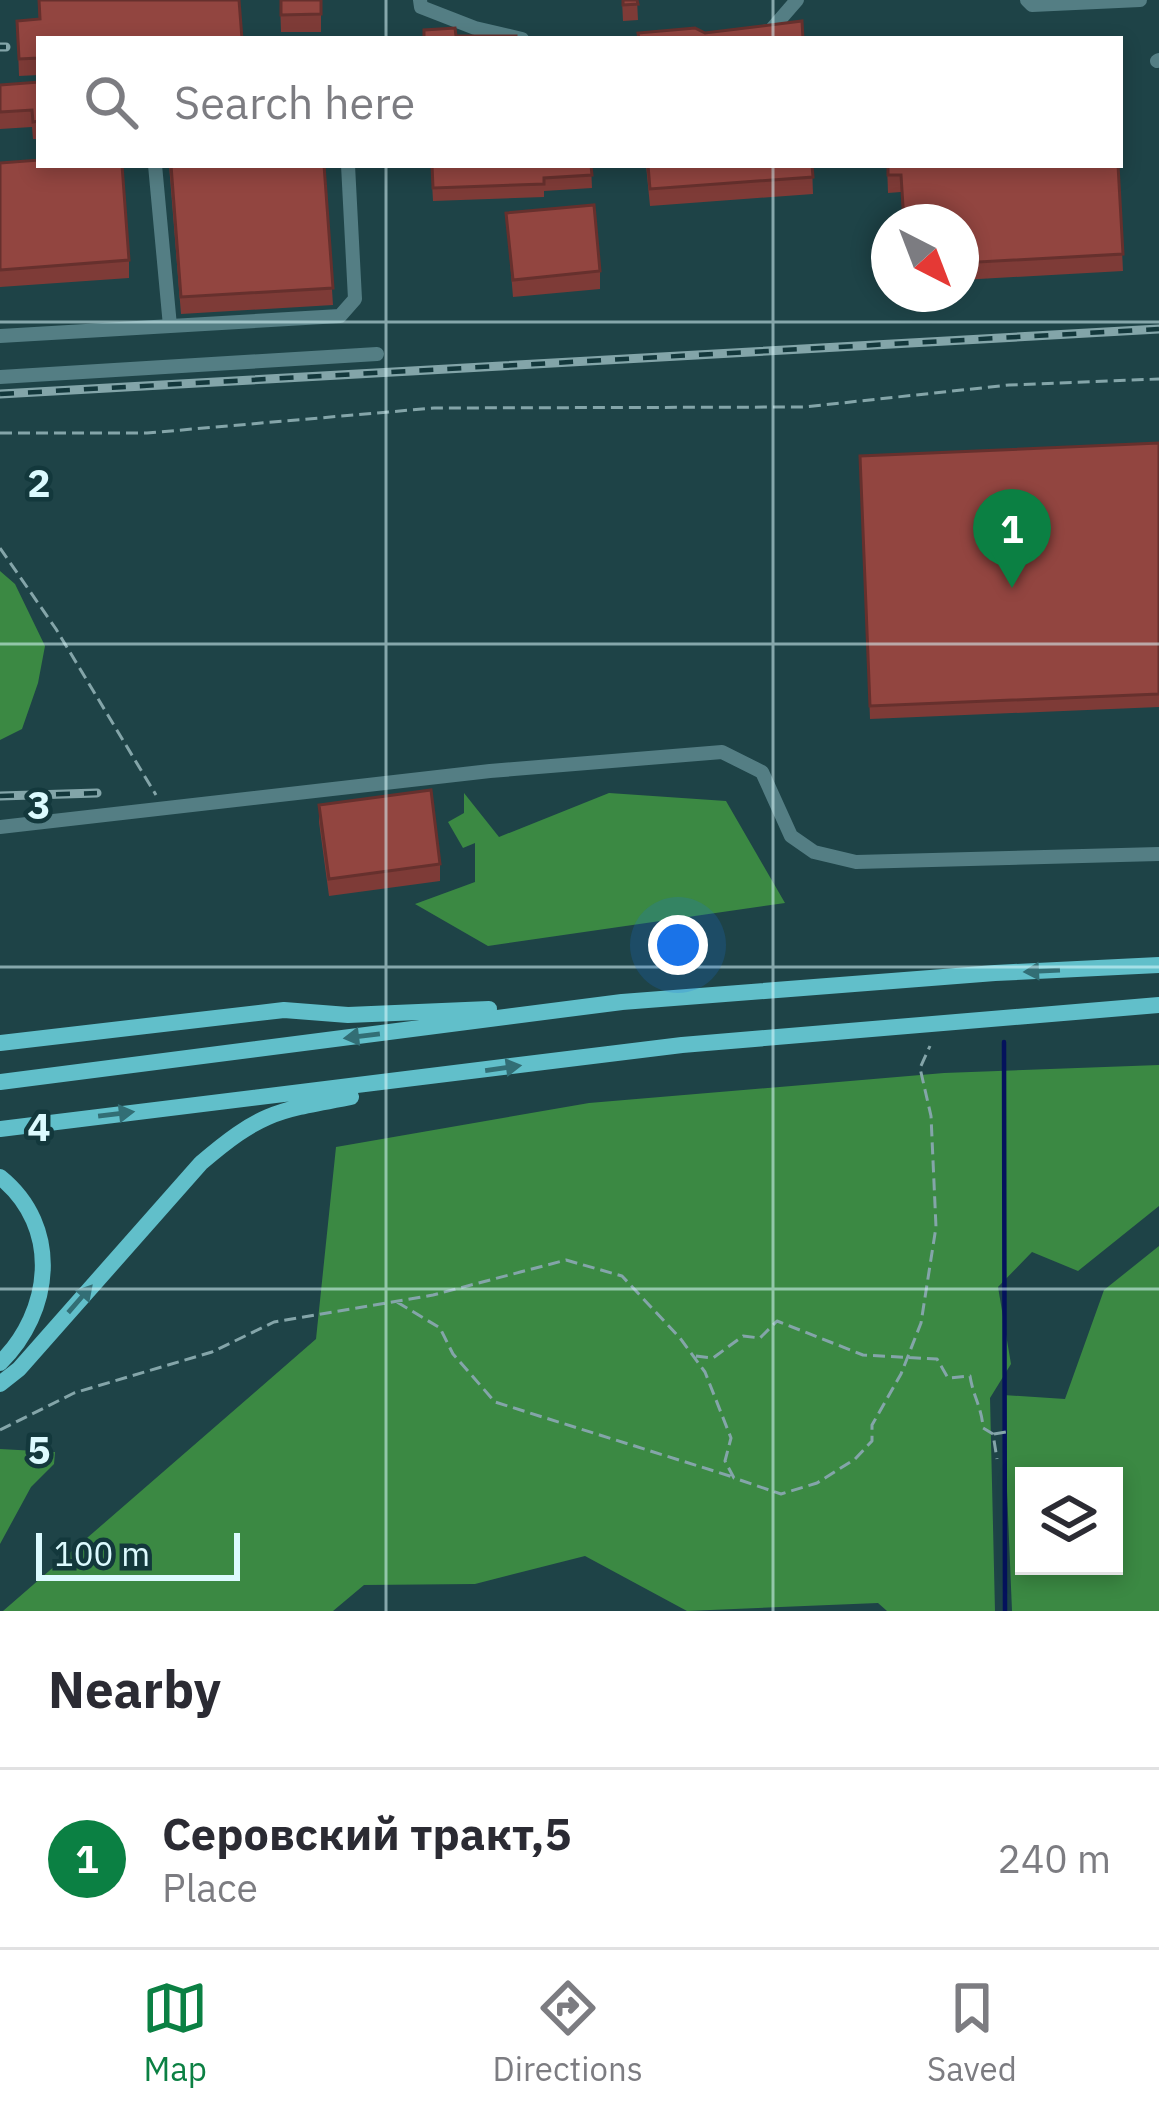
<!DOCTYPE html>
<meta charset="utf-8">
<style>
:root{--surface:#fff;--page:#f7f7f7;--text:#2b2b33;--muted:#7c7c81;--line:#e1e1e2;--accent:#0b8043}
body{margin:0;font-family:"IBM Plex Sans",sans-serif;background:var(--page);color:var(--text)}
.controls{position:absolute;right:36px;bottom:36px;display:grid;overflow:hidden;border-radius:0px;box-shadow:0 6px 18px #0003}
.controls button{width:108px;height:108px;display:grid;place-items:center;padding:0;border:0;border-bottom:3px solid var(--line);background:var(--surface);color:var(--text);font:60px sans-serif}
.compass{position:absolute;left:871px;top:204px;width:108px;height:108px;border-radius:50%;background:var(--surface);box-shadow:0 6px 18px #0003;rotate:138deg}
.scale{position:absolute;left:36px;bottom:30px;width:204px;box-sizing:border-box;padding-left:12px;border:6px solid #dcfafe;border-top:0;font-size:33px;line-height:42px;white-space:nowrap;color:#dcfafe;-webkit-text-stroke:9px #13383c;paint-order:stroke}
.you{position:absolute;left:678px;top:945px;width:42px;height:42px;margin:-30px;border:9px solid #fff;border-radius:50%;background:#1a73e8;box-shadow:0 0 0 18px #1a73e833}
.badge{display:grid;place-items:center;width:78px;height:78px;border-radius:50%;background:var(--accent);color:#fff;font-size:39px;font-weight:700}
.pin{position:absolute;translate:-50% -99px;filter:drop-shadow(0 3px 6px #0008)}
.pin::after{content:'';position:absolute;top:63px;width:42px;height:36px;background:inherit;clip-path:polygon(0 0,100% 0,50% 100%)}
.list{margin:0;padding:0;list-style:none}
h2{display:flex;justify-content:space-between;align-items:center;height:156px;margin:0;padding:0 48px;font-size:51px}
h2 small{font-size:39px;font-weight:400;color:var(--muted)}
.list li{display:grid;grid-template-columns:78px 1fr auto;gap:36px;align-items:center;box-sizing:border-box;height:180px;padding:0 48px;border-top:3px solid var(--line)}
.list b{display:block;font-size:45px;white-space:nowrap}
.list p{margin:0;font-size:39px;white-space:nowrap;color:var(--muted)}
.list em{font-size:39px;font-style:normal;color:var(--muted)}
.icon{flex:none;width:66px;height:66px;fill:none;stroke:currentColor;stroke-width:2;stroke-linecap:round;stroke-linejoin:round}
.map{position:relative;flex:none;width:1159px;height:1611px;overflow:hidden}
.search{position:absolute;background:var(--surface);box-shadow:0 6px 18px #0003;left:36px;right:36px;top:36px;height:132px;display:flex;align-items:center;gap:30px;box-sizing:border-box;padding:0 42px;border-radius:0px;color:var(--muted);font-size:45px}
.sheet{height:336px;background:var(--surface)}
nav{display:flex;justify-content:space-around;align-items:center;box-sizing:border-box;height:168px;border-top:3px solid var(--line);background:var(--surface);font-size:33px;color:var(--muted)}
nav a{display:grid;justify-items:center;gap:6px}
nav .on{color:var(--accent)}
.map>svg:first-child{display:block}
.forest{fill:#3b8943;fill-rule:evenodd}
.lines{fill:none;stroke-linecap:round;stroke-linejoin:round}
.stream{stroke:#04125c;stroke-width:4.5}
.path{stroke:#84a5a9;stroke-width:3;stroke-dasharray:12 6;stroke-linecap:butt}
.minor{stroke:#547e84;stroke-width:14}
.major{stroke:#61bfca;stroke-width:16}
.rail-casing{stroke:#83a5a9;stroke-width:9}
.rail{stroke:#13383c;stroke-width:4.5;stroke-dasharray:14;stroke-linecap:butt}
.wall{fill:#7e3b37}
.building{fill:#924540;stroke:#66302d;stroke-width:3}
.oneway{fill:#326e75}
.grid{fill:none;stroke:#dcfafe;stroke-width:3;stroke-opacity:0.55}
.grid-label{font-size:39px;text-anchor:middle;font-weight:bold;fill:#dcfafe;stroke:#13383c;stroke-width:9;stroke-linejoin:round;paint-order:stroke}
</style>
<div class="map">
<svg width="1159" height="1611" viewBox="0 0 1159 1611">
<rect width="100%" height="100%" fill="#1e4347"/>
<path class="forest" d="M0,571L15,584L45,646L38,683L22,729L0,740Z
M464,793L499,837L609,793L726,801L785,903L488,946L415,904L475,882V843L463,848L448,822L464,813Z
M1159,1065V1206L1078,1271L1032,1252L998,1287L1011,1364L990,1398L995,1611H887L878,1603L687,1611L585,1556L475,1584L364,1585L333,1611H3L316,1339L336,1147L589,1103L944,1073Z
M1159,1246V1611H1012L1003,1395L1065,1399L1104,1290ZM1024,1476H1114V1566H1024Z
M0,1449L55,1452L54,1464L31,1487L0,1544Z"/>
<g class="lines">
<path class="stream" d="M1004,1042L1005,1611"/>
<path class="path" d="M0,433H147L434,408L804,407L1009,385L1159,379
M0,548L56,629L156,795
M397,1302L440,1328L453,1354L495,1402L733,1477
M696,1356L713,1358L743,1336L760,1338L777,1321L863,1355L937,1359L948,1378L970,1376C973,1396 982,1408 983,1428L993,1434L997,1459
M0,1430L74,1393L212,1352L274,1322L433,1295L566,1260L622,1276L680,1338L705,1372L731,1438L725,1461L734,1478L781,1494L817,1483L855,1459L872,1441V1425L901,1374L921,1323L936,1227L931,1116L920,1068L930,1046
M994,1434L1006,1432"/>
<path class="minor" d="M420,0L421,7L475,28L522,39
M1027,0L1032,5L1140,0
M763,32L770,31L797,0
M1157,61L1159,60
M155,165L170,326
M0,336L340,316L355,299L348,165
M0,377L377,354
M0,827L490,771L722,752L762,772L791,836L814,852L856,862L1159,854"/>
<path class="major" d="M0,1043L284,1010L348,1015L489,1009
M0,1082L622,1002L995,973L1159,965
M0,1129L682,1045L1159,1005
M0,1177C62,1227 52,1312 0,1363
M0,1384L19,1369L201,1163C261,1112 275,1111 351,1097"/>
<defs>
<path id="rail" d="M0,47H6
M0,394L1159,329
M0,796L97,793"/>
</defs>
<use href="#rail" class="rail-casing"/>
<use href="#rail" class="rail"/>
</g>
<path class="wall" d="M38,0H239L39,39V75L19,76L17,21L39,19Z
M280,0H321V32H281Z
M622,0H637L638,20L623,21Z
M39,82V139H33L32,127L0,129V85Z
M0,163L129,260V278L0,287Z
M169,165H324L333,305L181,314Z
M431,165H591L592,188L544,191V197L433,201Z
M646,165H812L813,194L650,206Z
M887,165H1118L1123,271L961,280V222H903L901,192L888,193Z
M506,213L600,271V289L513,297Z
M1159,443V707L870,719L860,456Z
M319,805L440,864V881L329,896L319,822Z"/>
<path class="building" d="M39,0H239L242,39H39V58L19,59L17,21L40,19Z
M281,0H321V14L281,15Z
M623,0H637L638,4L623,5Z
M802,21L803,39H639L638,33L695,28L705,33Z
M455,28L456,36H516V39H424V30Z
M39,82V121L33,122L32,110L0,112V85Z
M39,160V165H122L129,260L0,270V163Z
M171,165H324L333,288L181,297Z
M432,165H591L592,175L544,178V184L433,188Z
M648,165H812L813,177L650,189Z
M888,165H1118L1123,254L961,263V222H904L901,175H888Z
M594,205L600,271L513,280L506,213Z
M1159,443V694L870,706L860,456Z
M431,790L440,864L329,879L319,805Z"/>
<defs><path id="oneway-solid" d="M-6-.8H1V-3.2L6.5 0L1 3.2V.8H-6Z" transform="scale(3)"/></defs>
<g class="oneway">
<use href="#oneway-solid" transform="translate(1042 971) rotate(177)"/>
<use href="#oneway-solid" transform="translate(362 1036) rotate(173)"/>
<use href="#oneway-solid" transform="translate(503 1068) rotate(-8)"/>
<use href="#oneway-solid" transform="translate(116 1114) rotate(-7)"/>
<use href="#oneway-solid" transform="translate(80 1299) rotate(-49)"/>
</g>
<path class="grid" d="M386,0V39M773,0V39M386,165V1611M773,165V1611M0,322H1159M0,644H1159M0,967H1159M0,1289H1159"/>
<g class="grid-label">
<text x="39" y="497">2</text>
<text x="39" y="819">3</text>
<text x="39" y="1141">4</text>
<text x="39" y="1464">5</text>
</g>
</svg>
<div class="controls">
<button><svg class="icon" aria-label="layers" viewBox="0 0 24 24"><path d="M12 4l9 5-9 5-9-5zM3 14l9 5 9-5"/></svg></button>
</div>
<svg class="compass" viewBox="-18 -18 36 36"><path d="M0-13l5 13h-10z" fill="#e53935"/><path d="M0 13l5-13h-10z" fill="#7c7c81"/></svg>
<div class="scale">100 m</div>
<div class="you"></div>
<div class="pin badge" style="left:1012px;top:588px">1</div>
<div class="search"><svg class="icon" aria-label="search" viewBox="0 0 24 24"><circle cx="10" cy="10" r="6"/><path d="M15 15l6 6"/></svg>Search here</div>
</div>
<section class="sheet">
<h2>Nearby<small></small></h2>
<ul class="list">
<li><span class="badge">1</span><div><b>Серовский тракт,5</b><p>Place</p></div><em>240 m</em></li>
</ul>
</section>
<nav>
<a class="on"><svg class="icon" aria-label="map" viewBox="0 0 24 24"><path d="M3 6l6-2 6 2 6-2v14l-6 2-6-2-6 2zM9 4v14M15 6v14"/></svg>Map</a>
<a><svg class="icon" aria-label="directions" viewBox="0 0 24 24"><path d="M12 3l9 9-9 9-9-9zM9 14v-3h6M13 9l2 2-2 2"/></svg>Directions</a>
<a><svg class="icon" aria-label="saved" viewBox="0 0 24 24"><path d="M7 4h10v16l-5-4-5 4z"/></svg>Saved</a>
</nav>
